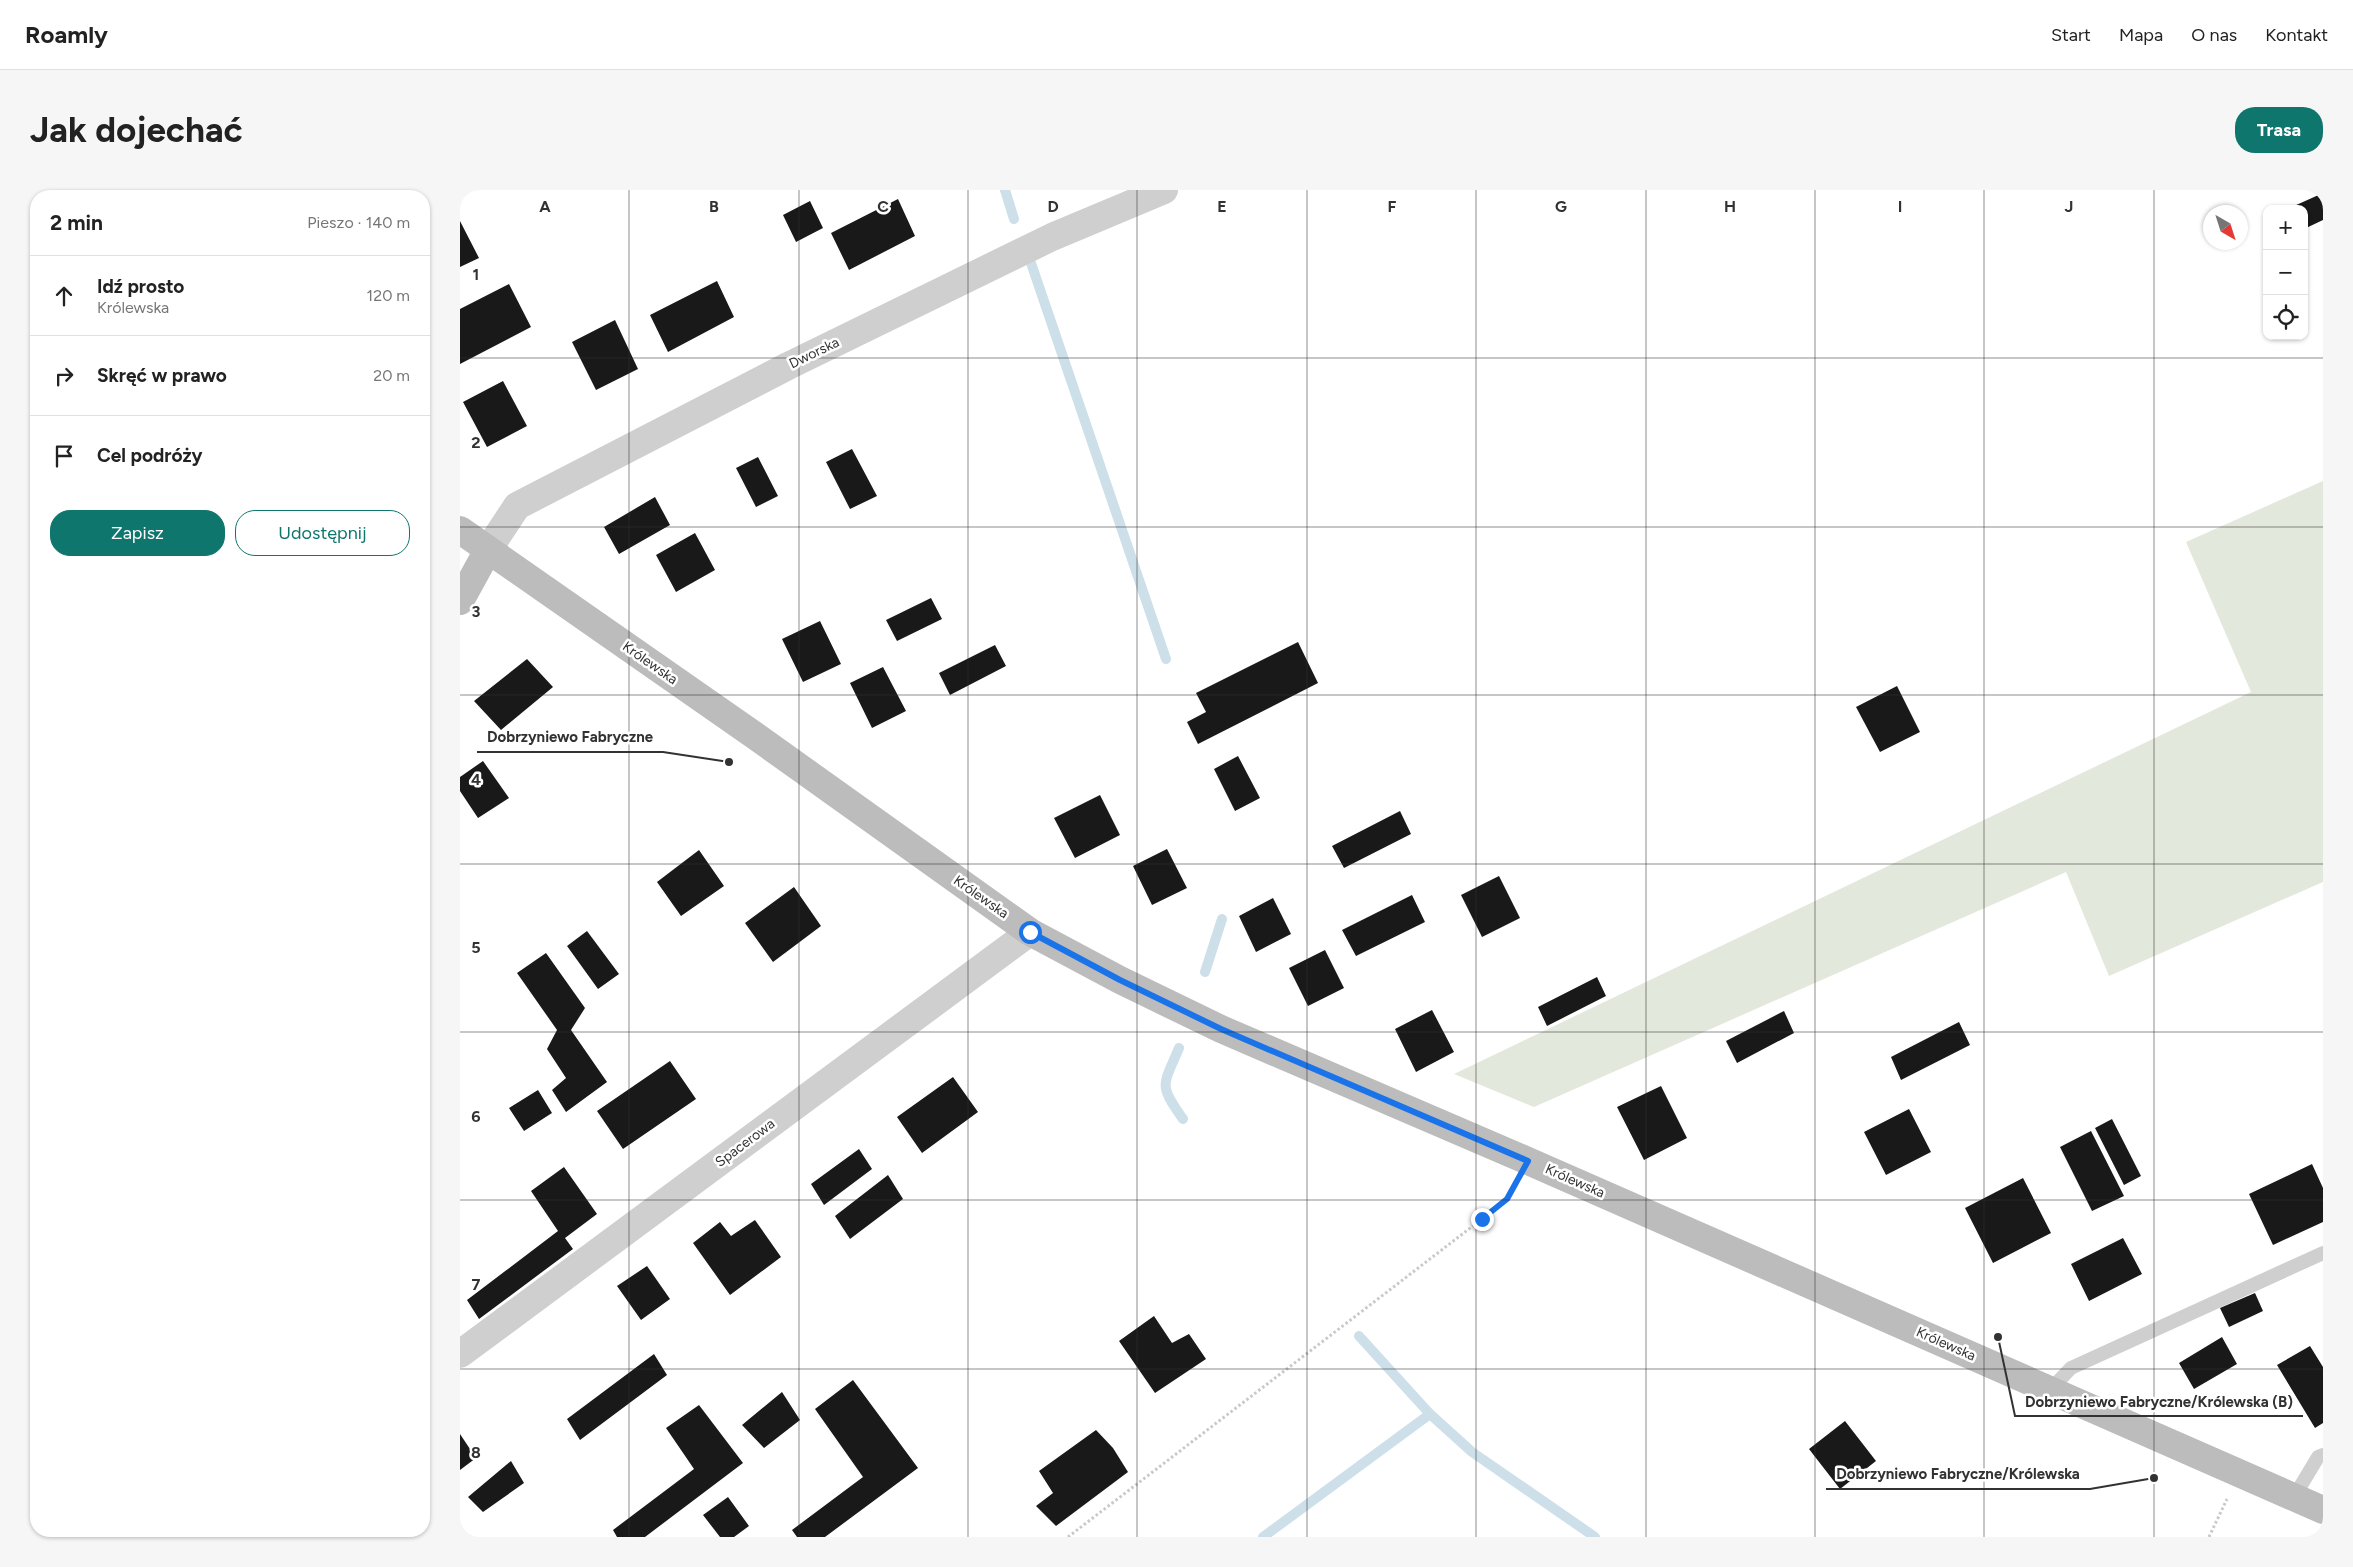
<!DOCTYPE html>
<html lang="pl">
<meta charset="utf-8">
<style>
:root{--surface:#fff;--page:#f6f6f6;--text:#222;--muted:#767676;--line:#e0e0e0;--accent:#0f766e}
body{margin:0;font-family:Figtree,sans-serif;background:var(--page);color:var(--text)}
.controls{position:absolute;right:15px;top:15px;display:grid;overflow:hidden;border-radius:10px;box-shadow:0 1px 4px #0004}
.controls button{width:45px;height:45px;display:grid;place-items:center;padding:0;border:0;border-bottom:1px solid var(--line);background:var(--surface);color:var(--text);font:25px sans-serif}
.compass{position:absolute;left:1743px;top:15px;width:45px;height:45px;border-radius:50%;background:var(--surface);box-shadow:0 1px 4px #0004;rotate:141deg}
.stop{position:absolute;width:15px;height:15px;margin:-11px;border:4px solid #1a73e8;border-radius:50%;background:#fff}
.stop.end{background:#1a73e8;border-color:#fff;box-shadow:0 1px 5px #0008}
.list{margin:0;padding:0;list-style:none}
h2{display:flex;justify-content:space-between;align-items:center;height:65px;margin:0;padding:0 20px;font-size:21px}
h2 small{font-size:16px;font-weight:400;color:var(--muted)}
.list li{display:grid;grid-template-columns:32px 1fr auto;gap:15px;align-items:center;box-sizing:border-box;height:80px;padding:0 20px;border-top:1px solid var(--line)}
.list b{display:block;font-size:19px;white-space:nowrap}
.list p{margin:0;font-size:16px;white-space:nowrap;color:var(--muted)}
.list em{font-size:16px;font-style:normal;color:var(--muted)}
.actions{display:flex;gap:10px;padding:15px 20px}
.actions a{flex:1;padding:11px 0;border:1px solid var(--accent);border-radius:20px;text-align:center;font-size:18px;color:var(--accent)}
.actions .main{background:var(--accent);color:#fff}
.icon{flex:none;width:28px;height:28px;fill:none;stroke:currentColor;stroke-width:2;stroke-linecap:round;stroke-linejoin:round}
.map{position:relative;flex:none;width:1863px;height:1347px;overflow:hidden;border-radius:20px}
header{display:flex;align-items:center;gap:30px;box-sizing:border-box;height:70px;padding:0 25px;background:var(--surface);border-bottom:1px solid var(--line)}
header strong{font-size:24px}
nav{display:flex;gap:28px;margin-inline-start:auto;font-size:18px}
.intro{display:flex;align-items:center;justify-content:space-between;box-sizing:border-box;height:120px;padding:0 30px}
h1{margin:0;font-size:35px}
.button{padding:12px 22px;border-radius:20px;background:var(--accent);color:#fff;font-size:18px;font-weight:700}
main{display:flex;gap:30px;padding:0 30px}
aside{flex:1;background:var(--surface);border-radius:20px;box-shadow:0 1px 4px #0004}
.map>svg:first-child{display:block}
.green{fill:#e2e8dc}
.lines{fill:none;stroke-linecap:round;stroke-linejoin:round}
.stream{stroke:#cddfe9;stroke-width:10}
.building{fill:#191919}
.path{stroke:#c9c9c9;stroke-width:3;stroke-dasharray:2.5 2.5;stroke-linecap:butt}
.lane{stroke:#cfcfcf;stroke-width:14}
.street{stroke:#cfcfcf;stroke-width:28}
.secondary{stroke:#bcbcbc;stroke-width:28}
.route{stroke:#1a73e8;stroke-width:6}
.grid{fill:none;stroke:#323232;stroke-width:1;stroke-opacity:0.55}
.labels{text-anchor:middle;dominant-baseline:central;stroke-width:5;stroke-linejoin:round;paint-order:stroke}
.street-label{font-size:14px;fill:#323232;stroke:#fff}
.grid-label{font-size:16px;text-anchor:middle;font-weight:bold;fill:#323232;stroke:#fff;stroke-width:5;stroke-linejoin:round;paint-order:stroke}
.leader{fill:none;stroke:#323232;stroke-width:2}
.callout-dot{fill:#323232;stroke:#fff;stroke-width:2}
.callout-label{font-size:15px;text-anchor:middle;font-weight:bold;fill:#323232;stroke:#fff;stroke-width:5;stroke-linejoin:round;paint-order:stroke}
</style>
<header>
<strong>Roamly</strong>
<nav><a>Start</a><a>Mapa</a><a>O nas</a><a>Kontakt</a></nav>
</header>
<div class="intro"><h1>Jak dojechać</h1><a class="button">Trasa</a></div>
<main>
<aside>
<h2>2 min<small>Pieszo · 140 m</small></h2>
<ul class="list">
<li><svg class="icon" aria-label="ahead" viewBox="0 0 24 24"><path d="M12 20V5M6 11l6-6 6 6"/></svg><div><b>Idź prosto</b><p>Królewska</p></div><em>120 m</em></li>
<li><svg class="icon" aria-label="right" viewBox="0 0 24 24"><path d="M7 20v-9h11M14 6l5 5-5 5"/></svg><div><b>Skręć w prawo</b></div><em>20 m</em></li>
<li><svg class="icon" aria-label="arrive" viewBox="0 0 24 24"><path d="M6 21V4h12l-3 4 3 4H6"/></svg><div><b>Cel podróży</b></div></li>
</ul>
<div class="actions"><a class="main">Zapisz</a><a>Udostępnij</a></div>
</aside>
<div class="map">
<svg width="1863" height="1347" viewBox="0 0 1863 1347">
<rect width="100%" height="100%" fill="#fff"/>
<path class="green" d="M1863,291V692L1649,786L1606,682L1074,917L994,884L1791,502L1726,352Z"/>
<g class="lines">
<path class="stream" d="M545,0L554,29
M571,73L706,469
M745,782L762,729
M719,858C703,896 698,894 723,929
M899,1146L970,1224L1012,1262L1135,1347
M803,1347L970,1224"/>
</g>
<path class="building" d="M1863,3V30L1844,39V19H1835L1834,16Z
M438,9L455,46L389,80L371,43Z
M350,11L363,38L336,52L323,25Z
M0,31L19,68L0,77Z
M257,91L274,127L208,162L190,125Z
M49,94L71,137L0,174V119Z
M155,130L178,179L136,200L112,152Z
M43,191L67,236L27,257L3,212Z
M392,259L417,306L390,319L366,272Z
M298,267L318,306L296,317L276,278Z
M195,307L210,335L159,364L144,337Z
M235,343L255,380L216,402L196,365Z
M471,408L482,429L437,451L426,430Z
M360,431L381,474L343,492L322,449Z
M838,452L858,493L738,554L727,532L746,522L736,503Z
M535,455L546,476L490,505L479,483Z
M67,469L93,497L41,540L14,511Z
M423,477L446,521L412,538L390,493Z
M1437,496L1460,542L1420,562L1396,517Z
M778,566L800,608L775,621L754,579Z
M23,571L49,608L18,628L0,601V587Z
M640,605L660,645L615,668L594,628Z
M940,621L951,644L884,678L872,656Z
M707,659L727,698L692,715L673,676Z
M239,660L264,696L221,726L197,692Z
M1039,686L1060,728L1022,747L1001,705Z
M334,697L361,736L313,772L285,733Z
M952,705L965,732L896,766L882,740Z
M813,708L831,744L796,762L779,726Z
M127,741L159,784L138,799L107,756Z
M865,760L884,798L848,816L829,778Z
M86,763L125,818L111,840L147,892L106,922L92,900L106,888L87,859L97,840L57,783Z
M1137,787L1146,806L1087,836L1078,817Z
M972,820L994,862L956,882L935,839Z
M1324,821L1334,843L1277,873L1266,851Z
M1499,832L1510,855L1441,890L1431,867Z
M210,871L236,909L163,959L137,921Z
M493,887L518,922L462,963L437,927Z
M1201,896L1227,948L1184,970L1157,917Z
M78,900L92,923L64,941L49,918Z
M1449,919L1471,962L1426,985L1404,942Z
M1652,929L1681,986L1664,995L1635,938Z
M1631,941L1664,1006L1632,1021L1600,957Z
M399,959L412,979L364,1015L351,994Z
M1852,974L1863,998V1032L1813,1055L1789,1004Z
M104,977L137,1024L105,1048L113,1059L19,1129L7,1110L98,1041L71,1001Z
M428,985L443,1009L390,1049L375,1026Z
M1563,988L1591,1043L1533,1073L1505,1018Z
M295,1030L321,1067L270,1105L233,1053L260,1032L271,1046Z
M1663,1048L1682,1084L1629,1111L1611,1074Z
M187,1076L210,1109L181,1130L157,1096Z
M1795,1103L1803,1121L1769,1137L1760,1118Z
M694,1126L712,1153L729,1144L746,1169L695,1203L659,1151Z
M1762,1147L1777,1174L1734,1199L1719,1173Z
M1850,1156L1863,1177V1233L1855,1238L1817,1175Z
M194,1164L207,1185L120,1250L107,1229Z
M393,1190L458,1278L365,1347H337L332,1340L403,1287L355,1219Z
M322,1202L340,1230L304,1258L282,1235Z
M239,1215L283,1273L185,1347H157L153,1340L234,1279L206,1238Z
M1385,1231L1416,1271L1380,1299L1349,1259Z
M636,1240L653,1258L668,1282L596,1336L576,1316L593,1303L579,1281Z
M0,1244L16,1268L0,1280Z
M51,1271L64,1293L23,1322L8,1307Z
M268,1307L289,1336L274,1347H260L243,1325Z"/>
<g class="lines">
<path class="path" d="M608,1347L1022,1029L1047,1009L1053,997
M1749,1347L1767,1309"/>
<path class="lane" d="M1590,1200L1611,1178L1863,1063
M1834,1307L1858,1267L1863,1265"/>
<path class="street" d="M28,360L57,316L328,176L592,47L704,0
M0,1164L570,742"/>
<path class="secondary" d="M0,340L294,545L570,742L660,790L761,839L1068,971L1863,1320
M0,411L28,360"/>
</g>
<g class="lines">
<path class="route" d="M570,742L660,790L761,839L1068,971L1047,1009L1022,1029"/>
</g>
<path class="grid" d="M169,0V1347M339,0V1347M508,0V1347M677,0V1347M847,0V1347M1016,0V1347M1186,0V1347M1355,0V1347M1524,0V1347M1694,0V1347M0,168H1863M0,337H1863M0,505H1863M0,674H1863M0,842H1863M0,1010H1863M0,1179H1863"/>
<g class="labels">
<g class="street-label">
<text transform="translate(354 163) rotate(-26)">Dworska</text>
<text transform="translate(190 473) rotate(35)">Królewska</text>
<text transform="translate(521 707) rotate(35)">Królewska</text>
<text transform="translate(285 953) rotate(-37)">Spacerowa</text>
<text transform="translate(1115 991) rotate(24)">Królewska</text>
<text transform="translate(1486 1154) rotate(24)">Królewska</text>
</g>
</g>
<g class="grid-label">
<text x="85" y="22">A</text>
<text x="254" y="22">B</text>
<text x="423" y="22">C</text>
<text x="593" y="22">D</text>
<text x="762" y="22">E</text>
<text x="932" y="22">F</text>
<text x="1101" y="22">G</text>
<text x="1270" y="22">H</text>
<text x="1440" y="22">I</text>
<text x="1609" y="22">J</text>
<text x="16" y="90">1</text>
<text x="16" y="258">2</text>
<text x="16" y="427">3</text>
<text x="16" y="595">4</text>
<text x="16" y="763">5</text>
<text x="16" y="932">6</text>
<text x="16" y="1100">7</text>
<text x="16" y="1268">8</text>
</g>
<path class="leader" d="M269 572L203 562H17M1538 1147L1555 1226H1843M1694 1288L1630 1299H1366"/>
<g class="callout-dot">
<circle cx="269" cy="572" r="5"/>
<circle cx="1538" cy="1147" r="5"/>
<circle cx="1694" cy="1288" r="5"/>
</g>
<g class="callout-label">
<text x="110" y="552">Dobrzyniewo Fabryczne</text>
<text x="1699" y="1217">Dobrzyniewo Fabryczne/Królewska (B)</text>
<text x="1498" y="1289">Dobrzyniewo Fabryczne/Królewska</text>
</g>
</svg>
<div class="controls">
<button>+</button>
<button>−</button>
<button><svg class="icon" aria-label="locate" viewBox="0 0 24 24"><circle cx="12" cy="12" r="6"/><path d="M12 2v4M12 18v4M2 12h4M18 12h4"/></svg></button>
</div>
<svg class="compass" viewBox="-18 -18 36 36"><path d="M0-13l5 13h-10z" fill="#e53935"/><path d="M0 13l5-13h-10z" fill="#767676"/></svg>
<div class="stop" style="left:570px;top:742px"></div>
<div class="stop end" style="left:1022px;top:1029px"></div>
</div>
</main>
